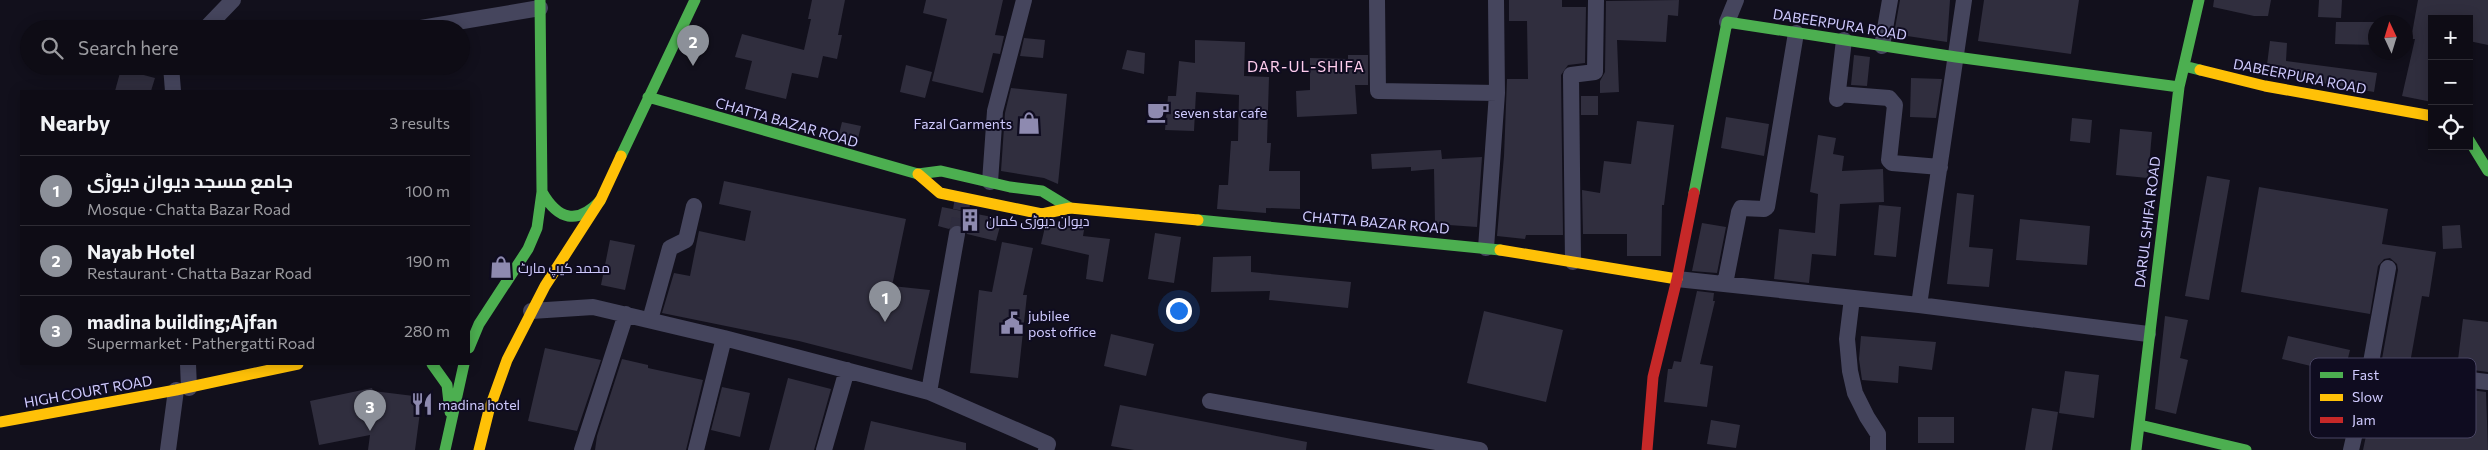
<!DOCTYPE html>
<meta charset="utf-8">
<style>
:root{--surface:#0e0c15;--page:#1c1a22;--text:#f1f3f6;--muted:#9b9ba0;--line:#2e2c34;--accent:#8c9099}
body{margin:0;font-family:Commissioner,Cairo,sans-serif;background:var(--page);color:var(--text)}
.controls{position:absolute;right:15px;top:15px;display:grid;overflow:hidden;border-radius:0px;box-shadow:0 2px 12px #0003}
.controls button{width:45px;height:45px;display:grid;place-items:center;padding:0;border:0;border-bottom:1px solid var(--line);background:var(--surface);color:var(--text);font:25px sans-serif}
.compass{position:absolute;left:2368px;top:15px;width:45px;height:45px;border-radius:50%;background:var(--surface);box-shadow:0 2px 12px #0003;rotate:356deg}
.you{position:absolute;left:1178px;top:310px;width:18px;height:18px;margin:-12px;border:4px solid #fff;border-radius:50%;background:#1a73e8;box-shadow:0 0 0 8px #1a73e833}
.badge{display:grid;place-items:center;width:32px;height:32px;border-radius:50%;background:var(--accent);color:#fff;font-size:16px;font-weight:700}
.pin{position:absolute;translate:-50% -41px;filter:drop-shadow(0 1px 2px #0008)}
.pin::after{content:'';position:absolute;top:26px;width:18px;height:15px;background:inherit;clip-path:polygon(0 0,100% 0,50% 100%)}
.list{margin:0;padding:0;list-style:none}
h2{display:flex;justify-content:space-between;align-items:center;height:65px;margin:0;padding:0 20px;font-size:21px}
h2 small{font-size:16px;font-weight:400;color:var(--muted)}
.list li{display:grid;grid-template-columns:32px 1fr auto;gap:15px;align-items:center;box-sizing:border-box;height:70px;padding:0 20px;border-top:1px solid var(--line)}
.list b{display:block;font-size:19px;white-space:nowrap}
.list p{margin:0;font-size:16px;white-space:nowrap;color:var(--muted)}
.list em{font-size:16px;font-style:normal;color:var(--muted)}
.icon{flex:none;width:28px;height:28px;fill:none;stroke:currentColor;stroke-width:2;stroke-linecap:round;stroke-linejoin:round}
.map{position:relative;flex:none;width:2488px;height:450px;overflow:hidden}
.search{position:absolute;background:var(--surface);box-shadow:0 2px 12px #0003;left:20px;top:20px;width:450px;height:55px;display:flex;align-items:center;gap:12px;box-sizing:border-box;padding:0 18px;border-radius:28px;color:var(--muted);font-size:19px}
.panel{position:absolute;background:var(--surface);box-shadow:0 2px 12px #0003;left:20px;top:90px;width:450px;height:275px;border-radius:0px}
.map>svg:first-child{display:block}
.building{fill:#302e3e}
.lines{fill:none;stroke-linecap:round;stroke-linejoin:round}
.street-tunnel{stroke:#2e2c3e;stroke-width:16;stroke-dasharray:16 8;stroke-linecap:butt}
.street{stroke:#45455d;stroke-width:16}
.fast{stroke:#4caf50;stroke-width:11}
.slow{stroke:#ffc107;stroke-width:11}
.jam{stroke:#c62828;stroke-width:11}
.labels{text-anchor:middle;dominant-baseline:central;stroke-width:4;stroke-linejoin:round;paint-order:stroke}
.street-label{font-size:14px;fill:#d0cbff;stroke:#0f0c20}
.poi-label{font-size:14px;fill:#d0cbff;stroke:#0f0c20;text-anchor:start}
.neighbourhood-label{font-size:15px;letter-spacing:1px;fill:#ffcded;stroke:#0f0c20}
.key{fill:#0f0c20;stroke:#494563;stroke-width:1}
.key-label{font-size:14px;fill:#d0cbff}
</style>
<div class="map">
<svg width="2488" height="450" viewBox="0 0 2488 450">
<rect width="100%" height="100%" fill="#12101c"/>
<path class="building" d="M812,0H845L838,35H842L837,59L823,56L818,78L792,73L786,99L745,89L752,61L735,57L742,34L804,50L811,19H808Z
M926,0H1003L995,35L1004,36L1000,54L993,53L983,93L932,81L947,19L923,13Z
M1509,0H1562V7H1586L1585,63L1568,65L1561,75L1563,235H1526L1525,239L1497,236L1504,156L1507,79H1528L1527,21H1509Z
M1679,0L1678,16L1668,15L1666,42L1617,40L1619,92L1600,93V81L1605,72L1606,1Z
M1900,0H1950L1947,42L1894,34Z
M1984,0H2079L2071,54L1978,41Z
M2214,0H2271L2268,16H2254L2213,7Z
M2319,0H2342L2341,18L2318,17Z
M2418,0H2488V45L2469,41V19H2432V102L2402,96L2415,39H2411Z
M2336,22H2376V45L2335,44Z
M1024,38L1045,40L1043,58L1020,56Z
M1195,40L1245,42L1244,76L1269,77L1267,143H1271L1269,171H1300V209L1266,208V213L1217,209L1219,185H1228L1231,141H1238L1239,95L1196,92L1194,131L1165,130L1168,96H1176L1179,61L1195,63Z
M2270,41L2287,43L2286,61L2377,73L2374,92L2266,73Z
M1127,50L1145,53L1144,74L1122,69Z
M1348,55H1368V85H1355L1357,114L1297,117L1296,91L1310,90V58L1348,59Z
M1854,55L1870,57L1867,86L1851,85Z
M906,65L932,72L925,98L900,92Z
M121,69L155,78L151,91H115Z
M1911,78L1942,79L1936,118L1910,117Z
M1011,88L1067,94L1058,184L1044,178L1001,171L1005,113Z
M1581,96H1598V115H1581Z
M1726,117L1769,124L1764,156L1721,148Z
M2072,118L2092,120L2090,143L2070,141Z
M1637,121L1674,125L1664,205H1662L1661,256H1627V234H1583L1582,190L1600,193L1604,161L1631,164Z
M842,122L861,126L857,143L838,138Z
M2120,129L2152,132L2148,178L2116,175Z
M1818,135L1836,138L1833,154L1844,156L1842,171L1883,169L1884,202L1840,204L1836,256L1812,254L1809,283L1774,279L1779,229L1815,233L1818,194L1810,192Z
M1441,150L1442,159L1482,157L1477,227L1435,224L1434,169L1411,171V167L1372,169L1371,154Z
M2207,176L2230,180L2209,300L2185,296Z
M724,181L906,219L892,286L930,290L912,370L799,341L662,313L674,273L690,276L699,231L745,241L751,211L719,204Z
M2259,187L2388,209L2382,244L2436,252L2429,297L2422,296L2410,363L2382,359L2398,270L2397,264L2390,258L2384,259L2378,266L2370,314L2241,292Z
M1957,193L1974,195L1969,247L1993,249L1989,287L1947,284Z
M1879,205L1901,207L1896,257L1874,255Z
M942,207L1002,219L996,241L967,234L964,227L959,224L953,225L949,229L938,226Z
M2020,219L2090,226L2087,265L2016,260Z
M1702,223L1726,227L1717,273L1692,271Z
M1058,224L1084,230L1083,236L1110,239L1103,282L1086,279L1089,255L1041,244L1045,227Z
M2460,225L2462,248L2443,249L2442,226Z
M1155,233L1181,237L1174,283L1148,279Z
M610,240L635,245L625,290L601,285Z
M1002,242L1033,248L1023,295H1027L1018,378L970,373L979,290L992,292Z
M1251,256V272L1351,282L1348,308L1269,300L1270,291L1211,292L1213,257Z
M1697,291L1714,293L1713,301H1715L1700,364L1713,366L1707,407L1664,402L1668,369H1672L1674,361L1681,362Z
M1484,311L1563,330L1546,402L1467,383Z
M2165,316L2188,320L2180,358L2188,360L2176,414L2155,409Z
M2463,319L2488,322V372L2457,368Z
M1111,334L1154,344L1146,376L1104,366Z
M1861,336L1936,342L1932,370L1899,366L1898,383L1862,380L1859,359Z
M2288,336L2350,350L2344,374L2282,359Z
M545,348L601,360L577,431L528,421Z
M622,359L648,365V368L703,380L686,450H595L597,436Z
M2065,371L2099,375L2094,418L2059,413Z
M788,378L831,389L814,450H769Z
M2378,379L2418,384L2417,389L2454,396L2455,388L2486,392L2488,450H2363Z
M722,387L750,393L740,437L711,430Z
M372,388L373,391L422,397L415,450H368L370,435L319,445L310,401Z
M1120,405L1307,442L1306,450H1134L1111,446Z
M2032,408L2058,412L2052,450H2025Z
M1918,417H1954V443H1918Z
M1711,420L1740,425L1736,448L1707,444Z
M871,421L966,443V450H864Z"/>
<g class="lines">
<path class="street-tunnel" d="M957,234L963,198"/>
<path class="street" d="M1377,0L1378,91L1497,93
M1727,22L1736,0
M205,29L233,0
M415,29L540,8
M1882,46L1890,0
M171,66L173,91
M1838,94L1889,98L1895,105L1889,160L1892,163L1940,167
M1837,99L1844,40
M990,182L995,111L1024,0
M1486,248L1497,93L1496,0
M1573,262L1571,75L1595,72L1596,0
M1677,279L1919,305L2148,334
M1725,284L1739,212L1741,208L1764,209L1767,207L1796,33
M1852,298L1847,339L1850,371L1855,393L1867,417L1878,434V450
M1919,305L1964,0
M531,311L593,307L724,338L929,392L1048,444L1046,450
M650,320L670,248L686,240L694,206
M188,364L189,388
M2370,368L2388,268
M929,392L957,234
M1210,401L1480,450
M168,450L176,390
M582,450L626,314
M696,450L724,338
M824,450L847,370
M2351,450L2370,368L2488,382"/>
<path class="fast" d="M648,97L918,174L941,171L1010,187L1042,191L1070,208
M2469,140L2488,171
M621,156L695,0
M542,192C558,220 577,225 600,201
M1694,193L1727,22L1956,57L2179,87L2184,66L2200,70
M1198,220L1500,250
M469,348L479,324L528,249L537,228L542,192L540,0
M432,364L447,385L450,412
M2140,425L2246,450
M445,450L464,364
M2136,450L2179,87L2199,0"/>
<path class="slow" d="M2200,70L2265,86L2432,116
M918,174L940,193L1042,214L1070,208L1198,220
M1500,250L1677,279
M0,422L176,390L298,364
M479,450L489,410L507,360L545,286L601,199L621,156"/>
<path class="jam" d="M1647,450L1653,377L1677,279L1694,193"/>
</g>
<defs>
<symbol id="cafe-bare" viewBox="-9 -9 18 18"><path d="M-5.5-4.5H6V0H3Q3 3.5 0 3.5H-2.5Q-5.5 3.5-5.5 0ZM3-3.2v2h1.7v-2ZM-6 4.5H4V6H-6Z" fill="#8e8ab0" stroke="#0f0c20" stroke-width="2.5" paint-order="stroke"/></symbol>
<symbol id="shop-bare" viewBox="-9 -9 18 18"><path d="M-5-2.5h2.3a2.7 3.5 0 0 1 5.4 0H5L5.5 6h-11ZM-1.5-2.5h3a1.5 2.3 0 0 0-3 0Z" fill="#8e8ab0" stroke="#0f0c20" stroke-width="2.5" paint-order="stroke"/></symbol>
<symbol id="building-bare" viewBox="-9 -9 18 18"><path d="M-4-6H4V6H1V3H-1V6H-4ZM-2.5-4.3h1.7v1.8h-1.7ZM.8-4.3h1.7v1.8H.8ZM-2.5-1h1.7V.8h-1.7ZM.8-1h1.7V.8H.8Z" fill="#8e8ab0" stroke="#0f0c20" stroke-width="2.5" paint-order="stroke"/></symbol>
<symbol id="civic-bare" viewBox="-9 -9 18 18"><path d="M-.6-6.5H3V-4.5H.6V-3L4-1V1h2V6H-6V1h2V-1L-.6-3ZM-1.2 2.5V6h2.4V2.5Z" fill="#8e8ab0" stroke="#0f0c20" stroke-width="2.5" paint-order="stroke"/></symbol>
<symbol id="restaurant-bare" viewBox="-9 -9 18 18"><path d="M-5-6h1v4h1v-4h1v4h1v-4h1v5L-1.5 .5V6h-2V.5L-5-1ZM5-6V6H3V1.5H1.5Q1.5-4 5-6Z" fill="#8e8ab0" stroke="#0f0c20" stroke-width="2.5" paint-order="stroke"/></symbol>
</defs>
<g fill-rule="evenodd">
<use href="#cafe-bare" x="1142" y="96" width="32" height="32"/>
<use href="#shop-bare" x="1013" y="107" width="32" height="32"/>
<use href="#building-bare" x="954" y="204" width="32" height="32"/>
<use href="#shop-bare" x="485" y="251" width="32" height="32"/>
<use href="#civic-bare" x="996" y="307" width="32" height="32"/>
<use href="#restaurant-bare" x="406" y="388" width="32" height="32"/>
</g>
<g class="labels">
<g class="street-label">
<text transform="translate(1840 24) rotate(9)">DABEERPURA ROAD</text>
<text transform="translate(2300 76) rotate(11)">DABEERPURA ROAD</text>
<text transform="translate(787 122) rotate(16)">CHATTA BAZAR ROAD</text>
<text transform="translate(1376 222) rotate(5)">CHATTA BAZAR ROAD</text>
<text transform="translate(2147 222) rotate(-83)">DARUL SHIFA ROAD</text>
<text transform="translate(88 391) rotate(-10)">HIGH COURT ROAD</text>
</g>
<g class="poi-label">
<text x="1174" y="112">seven star cafe</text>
<text x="1012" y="123" text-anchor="end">Fazal Garments</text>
<text x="986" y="220">دیوان دیوڑی کمان</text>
<text x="518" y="267">محمد کیپ مارٹ</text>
<text x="1028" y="315">jubilee<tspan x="1028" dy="16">post office</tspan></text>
<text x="438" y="404">madina hotel</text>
</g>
<g class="neighbourhood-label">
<text x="1306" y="66">DAR-UL-SHIFA</text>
</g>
</g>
<rect x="2310" y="358" width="166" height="80" rx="8" class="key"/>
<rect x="2320" y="372" width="23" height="6" fill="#4caf50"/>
<rect x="2320" y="394" width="23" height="7" fill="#ffc107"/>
<rect x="2320" y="417" width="23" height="6" fill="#c62828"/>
<g class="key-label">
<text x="2352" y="380">Fast</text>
<text x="2352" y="402">Slow</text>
<text x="2352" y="425">Jam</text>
</g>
</svg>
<div class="controls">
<button>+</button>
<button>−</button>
<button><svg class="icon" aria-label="locate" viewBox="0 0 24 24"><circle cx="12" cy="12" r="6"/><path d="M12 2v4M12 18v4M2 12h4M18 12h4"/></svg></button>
</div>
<svg class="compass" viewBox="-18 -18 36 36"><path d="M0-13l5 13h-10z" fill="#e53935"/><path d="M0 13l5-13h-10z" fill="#9b9ba0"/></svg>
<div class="you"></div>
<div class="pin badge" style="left:885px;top:322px">1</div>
<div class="pin badge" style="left:693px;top:66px">2</div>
<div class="pin badge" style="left:370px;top:431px">3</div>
<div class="search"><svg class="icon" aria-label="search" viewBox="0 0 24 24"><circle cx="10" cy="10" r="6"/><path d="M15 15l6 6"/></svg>Search here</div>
<section class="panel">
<h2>Nearby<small>3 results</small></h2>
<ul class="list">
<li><span class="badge">1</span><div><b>جامع مسجد دیوان دیوڑی</b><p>Mosque · Chatta Bazar Road</p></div><em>100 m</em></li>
<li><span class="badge">2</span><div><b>Nayab Hotel</b><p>Restaurant · Chatta Bazar Road</p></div><em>190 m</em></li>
<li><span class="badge">3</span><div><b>madina building;Ajfan</b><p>Supermarket · Pathergatti Road</p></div><em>280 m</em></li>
</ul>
</section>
</div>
